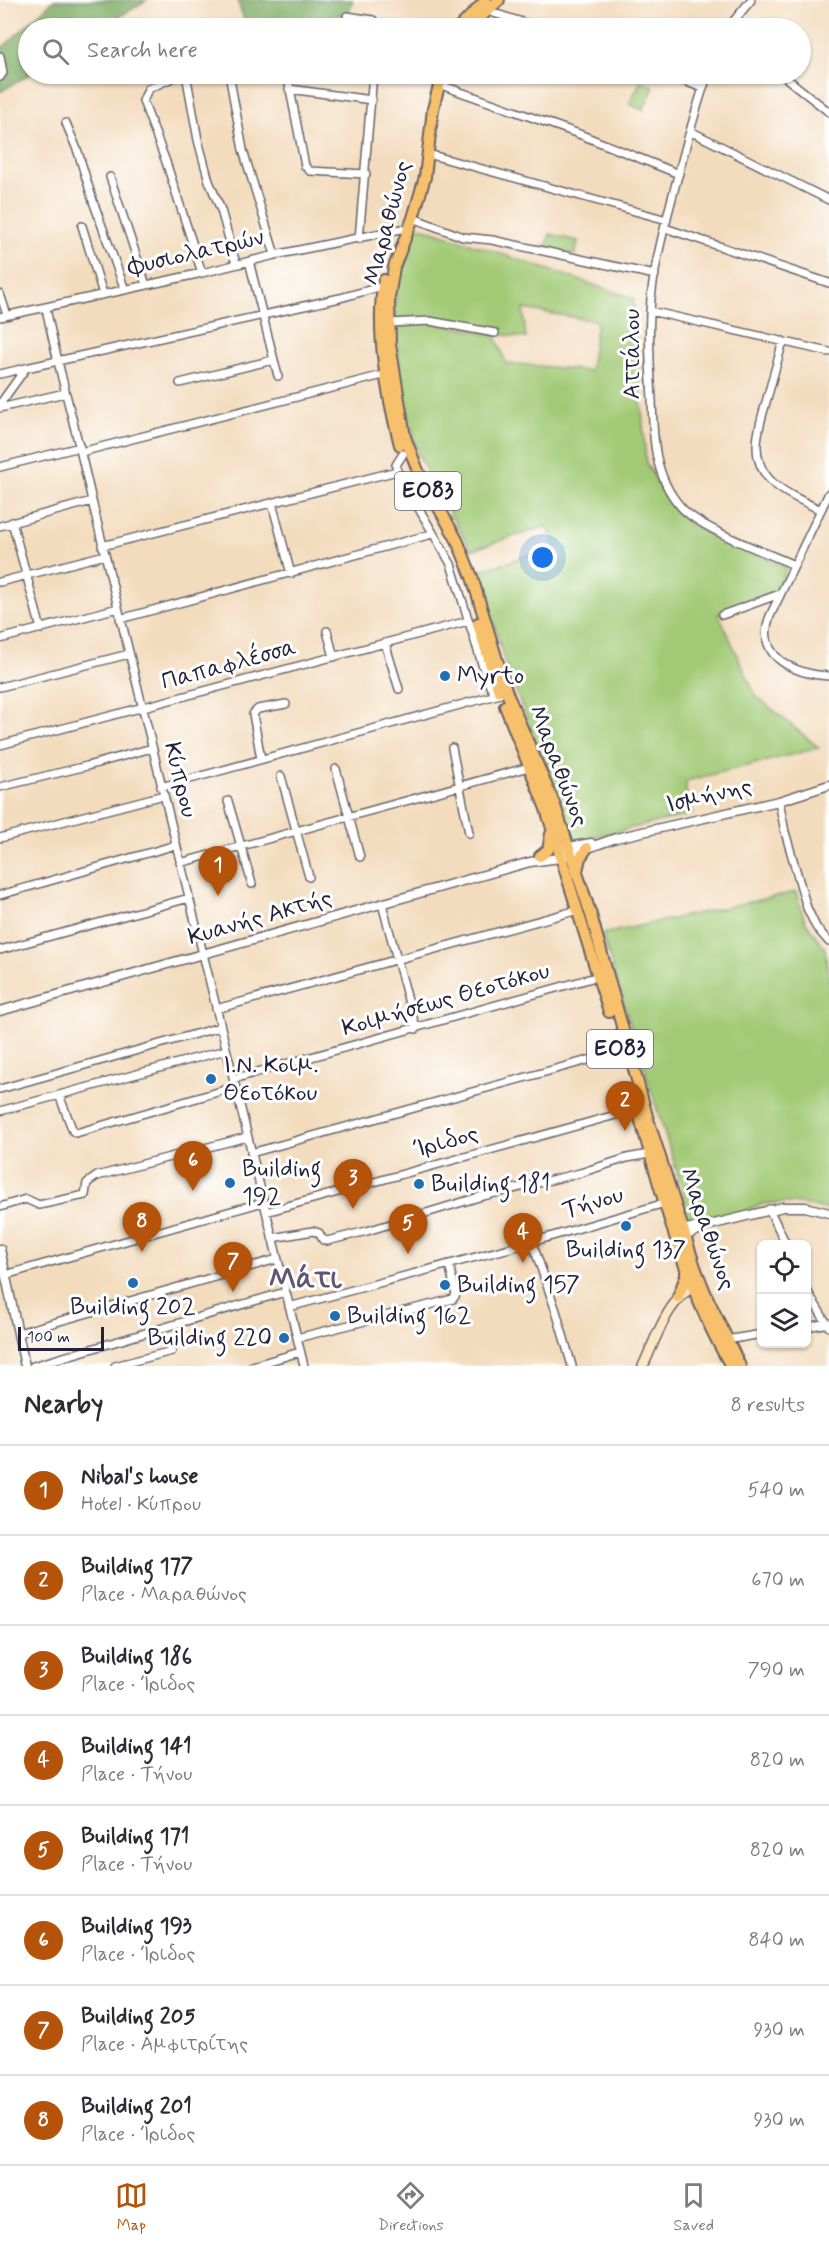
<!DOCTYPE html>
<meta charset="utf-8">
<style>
:root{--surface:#fff;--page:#f2f2f3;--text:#2b2b33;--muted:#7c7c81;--line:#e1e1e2;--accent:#b45309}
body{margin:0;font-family:Mynerve,sans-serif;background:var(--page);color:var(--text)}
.controls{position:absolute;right:18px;bottom:18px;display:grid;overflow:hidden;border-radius:9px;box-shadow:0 2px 4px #0004}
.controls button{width:54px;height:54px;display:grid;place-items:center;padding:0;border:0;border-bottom:2px solid var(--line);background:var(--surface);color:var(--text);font:30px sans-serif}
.scale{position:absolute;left:18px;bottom:15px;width:86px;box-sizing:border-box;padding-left:6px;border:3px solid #22223b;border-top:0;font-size:16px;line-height:21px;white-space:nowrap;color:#22223b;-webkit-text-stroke:4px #fff;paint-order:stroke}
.you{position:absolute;left:543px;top:558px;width:21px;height:21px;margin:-15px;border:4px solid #fff;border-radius:50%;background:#1a73e8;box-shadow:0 0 0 9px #1a73e833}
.badge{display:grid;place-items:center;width:39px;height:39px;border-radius:50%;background:var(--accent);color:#fff;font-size:20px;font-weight:700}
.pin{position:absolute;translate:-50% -50px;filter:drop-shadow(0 2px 3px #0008)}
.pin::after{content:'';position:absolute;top:32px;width:21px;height:18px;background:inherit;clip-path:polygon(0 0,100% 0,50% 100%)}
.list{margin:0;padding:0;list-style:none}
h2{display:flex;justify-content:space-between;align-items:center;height:78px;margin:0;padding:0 24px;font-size:26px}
h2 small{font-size:20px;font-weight:400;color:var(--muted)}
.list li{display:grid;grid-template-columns:39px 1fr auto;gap:18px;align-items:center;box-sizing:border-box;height:90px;padding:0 24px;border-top:2px solid var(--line)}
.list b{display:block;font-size:22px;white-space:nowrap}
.list p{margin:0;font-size:20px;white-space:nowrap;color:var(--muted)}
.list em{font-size:20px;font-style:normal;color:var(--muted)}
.icon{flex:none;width:33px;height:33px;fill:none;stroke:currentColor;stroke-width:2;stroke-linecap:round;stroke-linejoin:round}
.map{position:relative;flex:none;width:829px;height:1366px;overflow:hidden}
.search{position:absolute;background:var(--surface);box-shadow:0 2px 4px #0004;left:18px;right:18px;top:18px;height:66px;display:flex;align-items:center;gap:15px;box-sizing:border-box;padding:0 21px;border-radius:33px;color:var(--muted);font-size:22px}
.sheet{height:798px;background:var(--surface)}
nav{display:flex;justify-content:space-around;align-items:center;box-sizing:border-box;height:84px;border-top:2px solid var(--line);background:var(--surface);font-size:16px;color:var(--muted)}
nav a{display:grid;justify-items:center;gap:3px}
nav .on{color:var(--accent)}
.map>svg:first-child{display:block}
.green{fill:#a2ca76;stroke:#627658;stroke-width:1.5}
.forest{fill:#81ae67;stroke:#526851;stroke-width:1.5}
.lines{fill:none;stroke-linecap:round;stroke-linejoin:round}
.minor-casing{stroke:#6b6368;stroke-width:10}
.tertiary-casing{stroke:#6b6368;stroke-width:11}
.secondary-casing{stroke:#6b6368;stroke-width:12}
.primary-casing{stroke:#6b6368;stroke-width:14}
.minor{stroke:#fff;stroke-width:7}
.tertiary{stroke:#fff;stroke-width:8}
.secondary{stroke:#fce6c4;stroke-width:9}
.primary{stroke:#f7c06c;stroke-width:10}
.poi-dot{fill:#1f6fb2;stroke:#fff;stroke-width:2}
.labels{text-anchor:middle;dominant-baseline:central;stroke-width:6;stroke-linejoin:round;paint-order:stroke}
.shield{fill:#fff;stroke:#646476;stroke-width:1.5}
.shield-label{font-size:22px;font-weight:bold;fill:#22223b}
.street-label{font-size:24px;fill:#22223b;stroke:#fff}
.poi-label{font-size:24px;fill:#22223b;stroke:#fff;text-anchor:start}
.district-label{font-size:30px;font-weight:bold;fill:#615574;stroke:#fff}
</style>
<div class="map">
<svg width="829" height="1366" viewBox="0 0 829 1366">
<rect width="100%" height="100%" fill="#fff"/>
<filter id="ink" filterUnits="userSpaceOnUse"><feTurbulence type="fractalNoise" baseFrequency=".0167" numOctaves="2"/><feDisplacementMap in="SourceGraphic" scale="12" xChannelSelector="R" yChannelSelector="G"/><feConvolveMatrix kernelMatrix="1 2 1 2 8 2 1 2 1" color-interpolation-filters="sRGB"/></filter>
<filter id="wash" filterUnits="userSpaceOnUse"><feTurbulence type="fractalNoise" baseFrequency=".008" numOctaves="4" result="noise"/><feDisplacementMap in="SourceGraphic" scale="24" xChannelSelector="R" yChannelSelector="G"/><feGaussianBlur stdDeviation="1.35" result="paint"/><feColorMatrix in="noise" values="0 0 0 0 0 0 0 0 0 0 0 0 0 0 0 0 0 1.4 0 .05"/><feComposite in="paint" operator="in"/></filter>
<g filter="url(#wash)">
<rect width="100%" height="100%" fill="#f3dcbd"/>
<path class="green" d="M641,81L654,87L643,110L629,104Z
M415,225L633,298L646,463L670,504L690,524L723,541L787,567L777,591L718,613L756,696L819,748L686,781V791L693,814L579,840L570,836L558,799L506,666L479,571L556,546L547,526L471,550L430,478L417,452L402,387L395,325L430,322L495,335L506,363L590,371L597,321L523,309L526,338L498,334L445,321L394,320C394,286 404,257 415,225Z
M550,234L578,241L575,255L546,248Z
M796,892L805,921L825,949L829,982V1210C806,1204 783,1200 759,1205C749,1208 746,1212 738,1216C725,1221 700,1221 686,1221L679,1198L684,1196L682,1188L602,934Z"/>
<path class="forest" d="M54,0H147L101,28H28L30,74L0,92V50Z
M237,0H353L348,14L268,28H247Z"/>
</g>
<g filter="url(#ink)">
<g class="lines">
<defs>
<path id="minor" d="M487,11L541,28
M347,16L373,20L375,28
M728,28L751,0
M0,56L3,73L0,77
M181,74L148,89L143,101L166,162L202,273
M186,74L198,140L209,181L221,210L236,264
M229,74L243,150L275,255
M287,74L305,166L310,171L366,174
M665,74L703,88
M708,74C695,109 686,146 676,183C666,221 655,260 651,299C648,332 650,366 652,399C653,438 654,477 681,507C700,529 765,552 794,565
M781,74L829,112
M438,84L579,134L679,174
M289,89L372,100
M66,123L78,152L93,201L125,290
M690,131L829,200
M428,154L667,220
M110,177L146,285
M413,218L463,237L492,240L655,275
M82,226L103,294
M665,228L829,283
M359,239L373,74
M249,261L278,376
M0,294L7,315
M46,308C59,373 78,436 92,501L304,1366
M650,311L829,352
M0,317L202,273L275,255L401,229
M389,323L430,321L495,333
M783,341C778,359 773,377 768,395C760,425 746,457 772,482C786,494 804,502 821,510
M0,374L26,368
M180,383L273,360
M0,404L26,368L340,298L383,286
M0,408L65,393
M81,452L387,374
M403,454L396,465L397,471L451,564L487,680L493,692L500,694
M0,467L80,447
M829,493L770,616C754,658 796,674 829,676
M272,503L291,574
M12,522L41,629
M0,526L92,501
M102,546L397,471
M0,582L105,555
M722,615L780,594
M120,619L432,534
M327,631L334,657
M0,639L118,608
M385,643L399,689
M0,687L129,654
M0,745L468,621
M452,748L469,833
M261,759L253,714L258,709L286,704
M336,769L360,857
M281,776L309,877
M0,787L87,766L152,748
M161,787L500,694
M228,801L252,884
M779,801L785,832L807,908L816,927L829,942
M0,838L164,795
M180,863L529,767
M0,895L176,845
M382,904L416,1029
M0,950L189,898
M216,1009L578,910
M233,1079L599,976
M0,1089L220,1027
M59,1095L73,1131L76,1133L235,1087
M0,1111L226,1050
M251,1153L621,1051
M0,1207L26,1199L39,1205L85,1195L87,1183L97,1176L247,1137
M769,1209L786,1244
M266,1212L637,1109
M272,1238L313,1231L319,1233L323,1240L327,1241L367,1231L479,1197L580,1173L627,1158L649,1154
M532,1242L556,1311L572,1366
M5,1275L263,1202
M806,1289L829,1327
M289,1307L532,1242L665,1203
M806,1327L829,1323
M18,1333L277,1259
M297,1338L453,1299L456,1295L449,1264
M726,1340L762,1334
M33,1366L285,1292
M115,1366L172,1351
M252,1366L300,1352"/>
<path id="tertiary" d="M563,848L591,843
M0,1011L530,862L560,858L616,838L779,801L829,785
M677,1230L706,1226
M680,1238L710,1225L783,1207H805L829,1213
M0,1249L25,1366"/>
<path id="secondary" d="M643,1366C656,1339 669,1295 699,1284"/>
<path id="primary" d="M459,28L486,0
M469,28L499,0
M442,74L433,109L425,177L413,218L394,267L389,298L390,344L405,437L418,471L457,540L472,577L507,693L555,806L591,915L647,1116L695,1267L707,1297L740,1366
M384,280C375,329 387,396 400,445
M478,623L499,691
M505,706L546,809L609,1012
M540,856L548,850L551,834
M577,871L580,858L587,848
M637,1108C663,1196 684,1286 731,1366
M678,1297L686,1276V1271"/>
</defs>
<use href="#minor" class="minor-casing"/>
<use href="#tertiary" class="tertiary-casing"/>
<use href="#secondary" class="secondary-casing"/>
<use href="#primary" class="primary-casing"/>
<use href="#minor" class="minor"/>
<use href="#tertiary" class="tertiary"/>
<use href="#secondary" class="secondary"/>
<use href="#primary" class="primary"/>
</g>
</g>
<g class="poi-dot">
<circle cx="445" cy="676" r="6"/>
<circle cx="211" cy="1079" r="6"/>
<circle cx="230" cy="1183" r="6"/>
<circle cx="419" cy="1184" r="6"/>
<circle cx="626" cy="1226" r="6"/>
<circle cx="133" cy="1283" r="6"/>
<circle cx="445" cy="1285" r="6"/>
<circle cx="335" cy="1316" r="6"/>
<circle cx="284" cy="1338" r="6"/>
</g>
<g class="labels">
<g class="shield">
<rect x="395" y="472" width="66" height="38" rx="4.5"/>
<rect x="587" y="1030" width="66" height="38" rx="4.5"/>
</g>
<g class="shield-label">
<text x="428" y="491">ΕΟ83</text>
<text x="620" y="1049">ΕΟ83</text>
</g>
<g class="street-label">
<text transform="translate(388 223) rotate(-75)">Μαραθώνος</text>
<text transform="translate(196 253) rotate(-13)">Φυσιολατρών</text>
<text transform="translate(632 354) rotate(-90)">Αττάλου</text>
<text transform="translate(229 665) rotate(-15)">Παπαφλέσσα</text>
<text transform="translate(558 766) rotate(69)">Μαραθώνος</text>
<text transform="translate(180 780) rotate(76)">Κύπρου</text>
<text transform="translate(709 796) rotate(-13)">Ισμήνης</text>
<text transform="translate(260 918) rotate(-16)">Κυανής Ακτής</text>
<text transform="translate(446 1000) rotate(-16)">Κοιμήσεως Θεοτόκου</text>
<text transform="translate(446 1142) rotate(-15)">Ίριδος</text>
<text transform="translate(593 1203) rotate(-16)">Τήνου</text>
<text transform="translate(707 1229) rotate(71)">Μαραθώνος</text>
</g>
<g class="poi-label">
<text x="457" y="676">Myrto</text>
<text x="223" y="1065">Ι.Ν. Κοιμ.<tspan x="223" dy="28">Θεοτόκου</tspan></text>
<text x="242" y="1169">Building<tspan x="242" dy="28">192</tspan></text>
<text x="431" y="1184">Building 181</text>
<text x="626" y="1250" text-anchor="middle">Building 137</text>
<text x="457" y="1285">Building 157</text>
<text x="133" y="1307" text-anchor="middle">Building 202</text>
<text x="347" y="1316">Building 162</text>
<text x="272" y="1338" text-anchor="end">Building 220</text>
</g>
<g class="district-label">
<text x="305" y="1279">Μάτι</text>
</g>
</g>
</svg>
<div class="controls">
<button><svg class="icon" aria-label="locate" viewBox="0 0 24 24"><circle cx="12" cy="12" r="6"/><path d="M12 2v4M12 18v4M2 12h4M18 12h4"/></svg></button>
<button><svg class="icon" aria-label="layers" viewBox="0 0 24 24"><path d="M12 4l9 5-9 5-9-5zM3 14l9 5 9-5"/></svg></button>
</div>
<div class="scale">100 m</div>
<div class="you"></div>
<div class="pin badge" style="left:218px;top:896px">1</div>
<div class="pin badge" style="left:625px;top:1131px">2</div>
<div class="pin badge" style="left:353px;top:1209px">3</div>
<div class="pin badge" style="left:523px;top:1263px">4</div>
<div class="pin badge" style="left:408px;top:1254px">5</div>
<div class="pin badge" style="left:193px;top:1191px">6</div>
<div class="pin badge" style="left:233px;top:1292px">7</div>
<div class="pin badge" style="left:142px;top:1252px">8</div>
<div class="search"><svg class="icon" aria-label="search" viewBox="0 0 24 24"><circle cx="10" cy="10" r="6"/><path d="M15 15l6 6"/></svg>Search here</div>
</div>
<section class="sheet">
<h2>Nearby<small>8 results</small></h2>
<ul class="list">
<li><span class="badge">1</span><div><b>Nibal's house</b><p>Hotel · Κύπρου</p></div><em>540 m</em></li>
<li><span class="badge">2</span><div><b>Building 177</b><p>Place · Μαραθώνος</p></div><em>670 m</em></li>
<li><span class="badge">3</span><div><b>Building 186</b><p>Place · Ίριδος</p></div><em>790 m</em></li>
<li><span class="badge">4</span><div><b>Building 141</b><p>Place · Τήνου</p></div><em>820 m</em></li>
<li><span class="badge">5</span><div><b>Building 171</b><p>Place · Τήνου</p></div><em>820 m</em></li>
<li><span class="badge">6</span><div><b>Building 193</b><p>Place · Ίριδος</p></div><em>840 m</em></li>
<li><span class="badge">7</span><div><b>Building 205</b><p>Place · Αμφιτρίτης</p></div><em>930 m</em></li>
<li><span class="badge">8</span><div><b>Building 201</b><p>Place · Ίριδος</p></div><em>930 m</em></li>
</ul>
</section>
<nav>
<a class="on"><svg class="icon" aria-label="map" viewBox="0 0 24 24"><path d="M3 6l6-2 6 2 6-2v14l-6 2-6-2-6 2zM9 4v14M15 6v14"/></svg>Map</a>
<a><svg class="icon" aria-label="directions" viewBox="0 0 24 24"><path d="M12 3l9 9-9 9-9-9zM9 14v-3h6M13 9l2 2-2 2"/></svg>Directions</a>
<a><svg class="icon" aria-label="saved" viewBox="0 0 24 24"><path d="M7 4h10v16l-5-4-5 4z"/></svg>Saved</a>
</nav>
